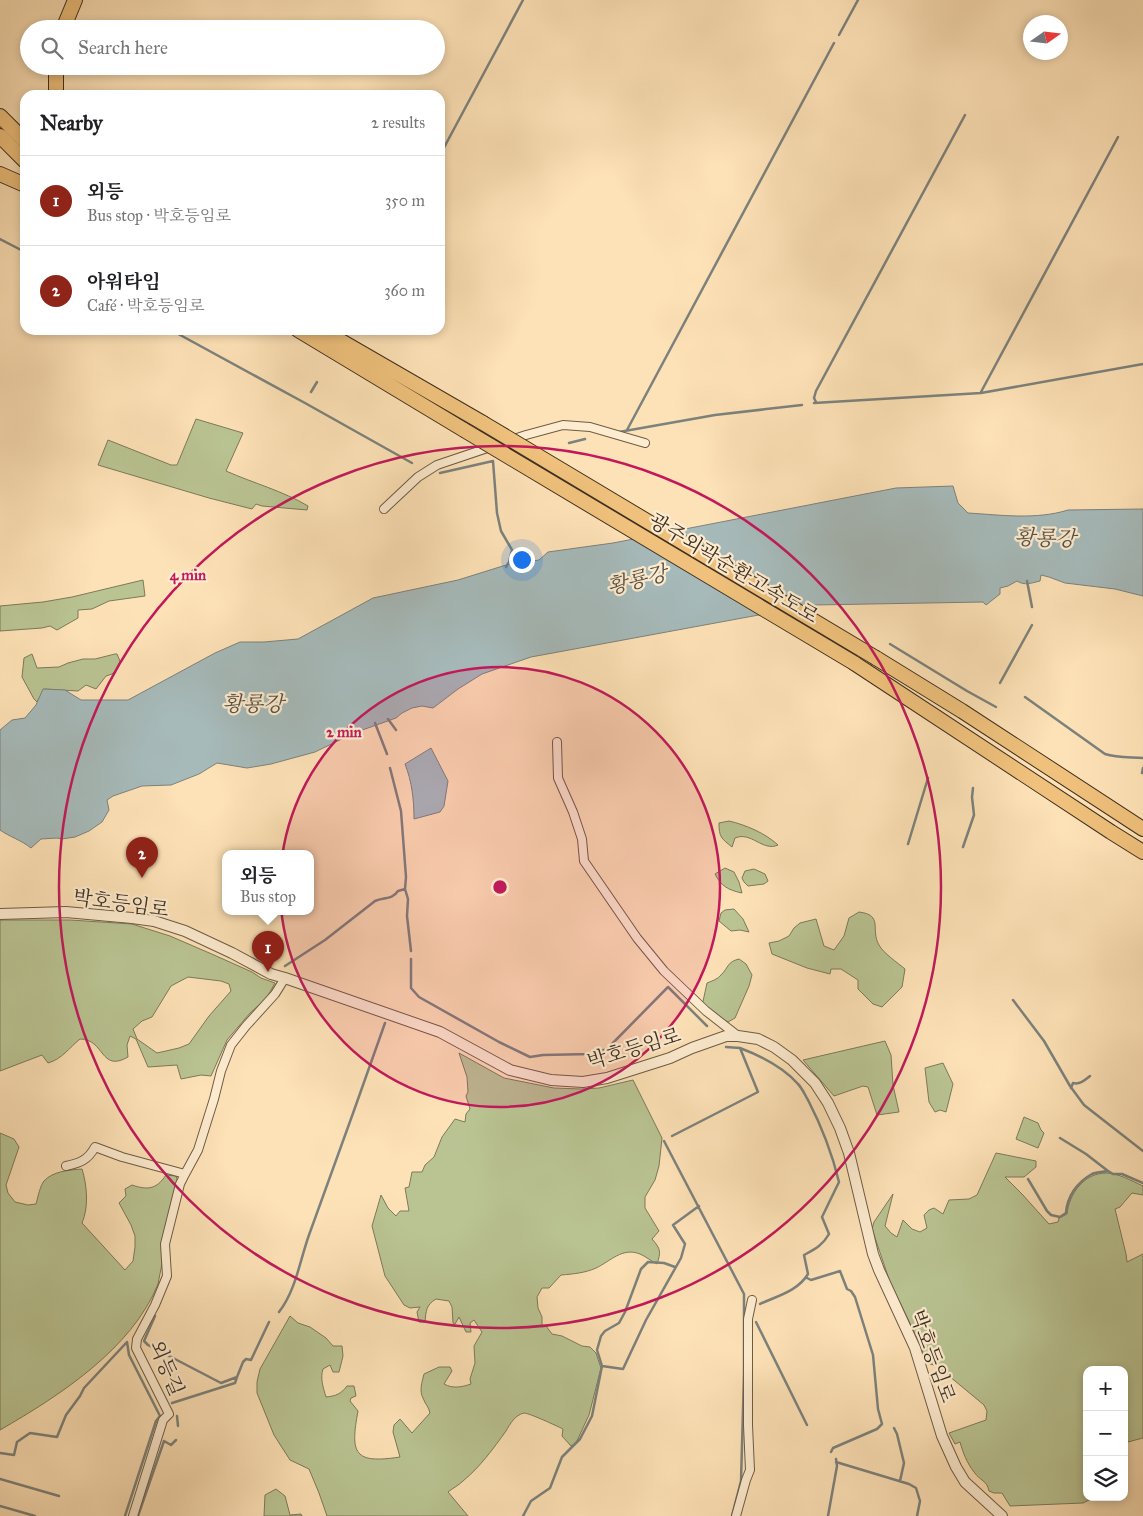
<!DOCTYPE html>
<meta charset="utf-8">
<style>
:root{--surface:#fff;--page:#f6f6f6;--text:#202124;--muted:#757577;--line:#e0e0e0;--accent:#8f2418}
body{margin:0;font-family:"IM FELL Great Primer","Noto Serif KR",serif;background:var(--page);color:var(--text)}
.controls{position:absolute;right:15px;bottom:15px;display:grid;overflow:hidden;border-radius:10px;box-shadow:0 2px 8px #0003}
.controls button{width:45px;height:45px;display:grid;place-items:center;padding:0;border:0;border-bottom:1px solid var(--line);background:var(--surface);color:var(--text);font:25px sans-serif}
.compass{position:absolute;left:1023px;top:15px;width:45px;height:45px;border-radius:50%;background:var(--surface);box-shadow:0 2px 8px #0003;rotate:76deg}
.you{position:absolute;left:521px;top:559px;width:18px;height:18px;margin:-12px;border:4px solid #fff;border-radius:50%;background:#1a73e8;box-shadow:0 0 0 8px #1a73e833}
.badge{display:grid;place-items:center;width:32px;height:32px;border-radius:50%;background:var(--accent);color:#fff;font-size:16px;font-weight:700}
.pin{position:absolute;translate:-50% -41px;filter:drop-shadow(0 1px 2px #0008)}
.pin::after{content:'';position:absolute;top:26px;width:18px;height:15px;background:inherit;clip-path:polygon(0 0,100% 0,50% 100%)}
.popup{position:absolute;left:222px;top:850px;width:92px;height:65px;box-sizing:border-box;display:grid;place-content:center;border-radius:10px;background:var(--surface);filter:drop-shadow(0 1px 4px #0005);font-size:16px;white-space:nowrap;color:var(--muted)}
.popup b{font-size:19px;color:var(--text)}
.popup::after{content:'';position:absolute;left:50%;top:100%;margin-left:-10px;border:10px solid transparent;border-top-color:var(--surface)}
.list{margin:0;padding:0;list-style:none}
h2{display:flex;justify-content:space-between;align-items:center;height:65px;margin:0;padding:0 20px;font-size:21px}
h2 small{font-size:16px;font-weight:400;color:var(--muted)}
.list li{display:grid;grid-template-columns:32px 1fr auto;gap:15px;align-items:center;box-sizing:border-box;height:90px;padding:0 20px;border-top:1px solid var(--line)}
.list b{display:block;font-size:19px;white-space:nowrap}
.list p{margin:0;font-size:16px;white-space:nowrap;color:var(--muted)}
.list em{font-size:16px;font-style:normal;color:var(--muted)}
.icon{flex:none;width:28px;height:28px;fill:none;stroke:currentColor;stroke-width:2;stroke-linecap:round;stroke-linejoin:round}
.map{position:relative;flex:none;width:1143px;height:1516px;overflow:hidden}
.search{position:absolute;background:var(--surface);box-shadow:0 2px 8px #0003;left:20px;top:20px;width:425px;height:55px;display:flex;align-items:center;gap:12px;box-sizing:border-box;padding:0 18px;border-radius:28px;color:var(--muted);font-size:19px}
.panel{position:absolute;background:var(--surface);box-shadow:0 2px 8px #0003;left:20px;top:90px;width:425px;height:245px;border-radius:15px}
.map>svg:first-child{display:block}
.green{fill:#bac493;stroke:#7c7a5a;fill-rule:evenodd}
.water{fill:#a6baba;stroke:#7c827d}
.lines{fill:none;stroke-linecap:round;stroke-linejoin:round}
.stream{stroke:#7c827d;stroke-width:2.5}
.minor-casing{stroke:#6e5c46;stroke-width:10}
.tertiary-casing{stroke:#6e5c46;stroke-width:12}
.motorway-casing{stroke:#3e2f21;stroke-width:16}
.minor{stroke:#feecd0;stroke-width:8}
.tertiary{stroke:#feecd0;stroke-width:10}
.motorway{stroke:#efc17c;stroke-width:14}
.motorway-bridge-casing{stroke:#3e2f21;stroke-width:16;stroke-linecap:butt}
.motorway-bridge{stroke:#efc17c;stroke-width:14}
.ring{fill:none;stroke:#c2185b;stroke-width:2.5}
.labels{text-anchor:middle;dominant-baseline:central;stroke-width:4.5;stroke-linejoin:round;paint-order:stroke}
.street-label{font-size:20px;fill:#3e2f21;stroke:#feecd0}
.water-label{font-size:21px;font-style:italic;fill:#585247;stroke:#feecd0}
.centre{fill:#c2185b;stroke:#feecd0;stroke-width:2.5}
.ring-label{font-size:15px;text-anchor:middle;font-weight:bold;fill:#c2185b;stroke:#feecd0;stroke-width:4.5;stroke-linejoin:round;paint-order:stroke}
</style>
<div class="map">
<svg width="1143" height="1516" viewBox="0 0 1143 1516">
<rect width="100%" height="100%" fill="#fee2b7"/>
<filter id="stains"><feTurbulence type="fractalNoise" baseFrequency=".004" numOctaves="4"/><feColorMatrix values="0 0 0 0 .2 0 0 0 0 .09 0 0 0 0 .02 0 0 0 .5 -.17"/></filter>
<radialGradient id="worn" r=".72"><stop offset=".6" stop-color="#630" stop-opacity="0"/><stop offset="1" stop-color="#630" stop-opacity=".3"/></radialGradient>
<path class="green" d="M196,419L243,433L226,471C253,483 283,491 308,506L307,510L262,506L256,504L252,509L209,498L98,465L108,440L171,465H177Z
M143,580L145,596L109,601L92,609L78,610V618L57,630L50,626L42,628L0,631V606L43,602L72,597Z
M32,654L37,668L59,667L68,663L83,659H95L115,654H117L120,661L118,668L112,674L106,676L96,689L86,685L78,691L44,689L37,702L34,699L22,677L24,658Z
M729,821C746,825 765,833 778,845C763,852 751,831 735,838L732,847C721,838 719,837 719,823Z
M725,868L734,872L739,882L742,893C728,890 721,886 715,874Z
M754,869L765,874L768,881L764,884L748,886L744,882L742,878L745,871Z
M734,909L743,919L749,932L740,930L731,931L719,921L721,913L725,910Z
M859,912C884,915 870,930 879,945C883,953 898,963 905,969L902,987L882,1007L873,1004L858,989V980L841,969H831L830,974L807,968L772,954L769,943L779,941L789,936L794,928L800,923L816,919L824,946L834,950L844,936L849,918Z
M2,920H70L132,924L170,936L214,955L252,972L261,978L275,983L266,999L250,1013L227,1040L211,1076L201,1075L181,1079L177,1065L148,1067L136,1039L130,1036L127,1045L128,1057C100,1073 105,1039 80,1039C69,1048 62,1059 48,1063L42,1055L0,1071V921ZM188,977L221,981L229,984L231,991L209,1016L189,1044L179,1048L157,1053L137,1039L133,1029L142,1021L152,1017L171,986Z
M739,959L746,964L752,975L749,986L735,1018L728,1022L720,1018L702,1006L707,983C712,981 718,979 721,975C729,967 727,962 739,959Z
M885,1041L891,1055L893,1085L899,1112L877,1115L868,1087L863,1086L834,1096L803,1060Z
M459,1053L504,1078L554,1088L581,1089L599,1088L633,1080L662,1138L659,1166L655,1180L645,1197V1208L659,1231L652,1239C661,1249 661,1252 657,1264C651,1261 645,1256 640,1254C622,1247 611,1261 596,1268C585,1273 573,1274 561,1275L549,1288H542L537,1297L538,1308L542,1317V1327L546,1326L552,1334L562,1336L582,1346L590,1347L596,1353L601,1368L589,1415L576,1443L571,1446L562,1436L563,1429C557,1426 529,1413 524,1413C515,1415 510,1424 506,1431C493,1449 480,1467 463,1481C459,1485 453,1488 448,1492L468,1516H327L319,1493L309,1469L290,1460L274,1435L257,1393V1382L260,1369L290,1316L298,1323L310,1327L326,1338L333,1346H342L343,1356L339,1372H333L330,1365L323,1369C320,1378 323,1387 326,1397C336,1396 341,1394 347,1386H354L356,1396L351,1398L350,1401L358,1411C350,1454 354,1464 400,1457L393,1432L394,1425L400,1419L412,1433L430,1413C429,1407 425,1404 423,1398C419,1391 422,1382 424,1374L439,1367H450L452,1371L444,1384C453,1389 462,1387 471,1384L470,1379L475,1363L474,1346L482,1332L474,1320L470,1323L471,1332H466L459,1317L455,1324L453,1323L452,1307L449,1301L436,1299C426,1305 426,1311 425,1322H419L417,1312L420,1307L410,1308L404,1305L385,1276L372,1226L381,1195L388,1208L396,1216L400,1211H409L405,1188L409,1187L412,1172H422L425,1165L434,1157L442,1137L455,1119L465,1122L466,1114L470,1109L466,1096L468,1092L467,1077Z
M943,1063L953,1084L946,1112L940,1110L935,1112L929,1102L925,1068Z
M1024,1117L1038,1123L1041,1130L1044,1133L1038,1148L1016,1139Z
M0,1133L14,1139L19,1147L6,1185L8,1193L15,1202L28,1205L36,1204C38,1197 40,1186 44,1181C53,1171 70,1170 82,1169C87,1185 89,1207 82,1223L125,1270L133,1261L135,1247V1236L131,1225L119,1203L126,1196L125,1189L132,1185C147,1190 156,1190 166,1175L176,1176L178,1182L158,1284C132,1349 59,1396 0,1430Z
M996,1153L1036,1161V1167L1024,1177H1005L1022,1194L1049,1224L1058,1222L1059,1218L1067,1214C1069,1194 1084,1173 1106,1173C1118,1173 1132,1181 1143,1186V1195L1132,1193L1120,1207L1115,1209L1126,1254L1127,1262L1143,1254V1438L1124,1443V1370H1087V1497H1091V1499L1083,1503L1010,1506L1002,1493H994L989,1491C987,1480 980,1481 974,1472C967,1463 963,1453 960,1442L955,1444L949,1433L986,1420L987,1411L984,1405L937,1366L927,1363L918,1340L890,1282L872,1229L874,1222L893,1194L885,1226L891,1233L897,1237L903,1220L912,1229L920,1232L927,1228L924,1215L929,1210L934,1208L943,1214L949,1200L969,1199L977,1195Z
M276,1489L285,1496L290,1515L301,1514L302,1516H264L265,1495Z"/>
<path class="water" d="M953,486L958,503L968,513C1001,515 1036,520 1068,510L1143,509V596L1115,589L1065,583L1049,577L1041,575L1040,581C1031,583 1025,586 1017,581L1008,586L1000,588V594L986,605L983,602L813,605L531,657L482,674L458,689L433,708L422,706L412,708L402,713L396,718L354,733L315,752L271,764L247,768L217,763L199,774L171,785L142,786L113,796L107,800L109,810L102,822L89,831L75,837L62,839L57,838L41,839L31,848C21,840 10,837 0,830V730L12,720L25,718L36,705L43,689L65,690L81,700H128L215,653L240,642H264L298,639L373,598L458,580L506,565L539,560L548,552L613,543L896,488Z
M431,748L448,781L444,806L440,812L414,819C414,800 412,782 405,764Z"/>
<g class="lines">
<path class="stream" d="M839,35L858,0
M440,155L523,0
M0,239L25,252
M171,330L305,403L412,463
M311,392L317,382
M981,392L1118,137
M816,402L814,398L816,391L965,115
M814,403L981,393L1143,364
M627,430L834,43
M619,432L715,415L802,405
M569,443L585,439
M440,473L493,461L497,513L501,531L512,550L509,562L506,567
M1027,581L1032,607
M890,644L967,691L996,707
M1000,683L1032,625
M1025,697L1105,754C1117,758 1130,757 1143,758
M388,719L396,730
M375,723L387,754
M390,768L401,811L406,877L405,889L408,899L407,916L411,951
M1142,773L1143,768
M908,844L928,778
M963,847L974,815L972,797L973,788
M411,959V988L419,997L499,1042L530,1057L543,1055L591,1054L607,1049L668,987L707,1026
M285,966L325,940L375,901C384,897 392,900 398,891L405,889
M1013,1000L1044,1041L1070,1086L1084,1105L1143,1151
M740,1048C761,1056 783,1067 798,1084C802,1088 805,1095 808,1100C822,1127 832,1153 839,1182L822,1217L829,1234C823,1245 815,1249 804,1255L808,1274C798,1291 777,1296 760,1304
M1071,1088L1073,1083C1080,1085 1085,1080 1090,1076
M672,1136L758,1092L740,1048L726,1047
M1060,1138L1086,1154L1108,1171L1113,1174H1122L1143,1183
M664,1141L744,1294V1374L741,1481L732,1516
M1028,1179L1047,1211L1051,1215L1060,1217L1066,1213C1067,1197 1077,1182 1092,1174C1097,1172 1103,1172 1108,1171
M807,1278L811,1280L840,1271L847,1289L851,1291L855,1297L873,1355L878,1409L882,1424L877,1429L833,1448L831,1452
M279,1312C296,1290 300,1260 309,1235C335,1164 360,1094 385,1023
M155,1316L144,1341L148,1345L221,1383L237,1377L243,1362L246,1359L251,1360L269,1322
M756,1322L807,1425
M602,1366L597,1350L601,1336L605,1331L619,1323L625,1312L641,1269L648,1262L664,1263L675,1267
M172,1403L235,1383L237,1377
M177,1416L178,1426
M894,1428L897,1434L904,1463L900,1481
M0,1453L14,1455L17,1442L30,1433L57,1437L66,1415L80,1396L84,1388L127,1342L129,1355L160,1416L156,1421L125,1516
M836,1462L909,1484L916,1488L920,1501L917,1516
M0,1479L59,1496
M0,1506L35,1516
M138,1516L164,1441L171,1445L176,1440
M523,1516L531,1501L550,1488L562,1457L580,1439L592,1416L602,1366L623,1369L646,1320L681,1258L685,1244L673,1225L699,1206
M828,1516L837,1466L836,1459"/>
<defs>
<path id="minor" d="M384,509L418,477L437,465L526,435L563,425L590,427L645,443
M557,742L558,778L573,812L582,839L584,861L637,938L664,971L706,1011L738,1036
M66,1166C80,1163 88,1160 95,1147L122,1157L185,1174L198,1150L214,1099L221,1071L231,1045L246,1026L275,994L285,978
M133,1516L163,1420L169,1414L136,1348L137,1339L155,1305L167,1276L165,1244L180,1184L185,1174
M736,1516L746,1480L750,1470L748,1425V1319L752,1300"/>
<path id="tertiary" d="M0,914L66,912L132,918L154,921L185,931L232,953L271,974L285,978L440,1032L510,1070L551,1080L583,1082L607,1078L670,1058L692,1048L726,1036H738L758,1039L774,1047L792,1060L815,1083L828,1103L840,1128L849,1153L873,1254L879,1270L915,1348L942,1436L956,1467L965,1482L1002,1516"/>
<path id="motorway" d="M63,29L75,0
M56,95V66
M0,116L25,141
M0,136L25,161
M0,174L25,185
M298,330L464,430
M322,330L483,423
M876,658L962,711L1143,829
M854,663L1111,832L1143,852"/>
</defs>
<use href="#minor" class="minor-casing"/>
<use href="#tertiary" class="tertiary-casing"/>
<use href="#motorway" class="motorway-casing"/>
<use href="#minor" class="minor"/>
<use href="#tertiary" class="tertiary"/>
<use href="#motorway" class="motorway"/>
<defs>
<path id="motorway-bridge" d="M483,423L876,658
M464,430L854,663"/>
</defs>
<use href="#motorway-bridge" class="motorway-bridge-casing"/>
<use href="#motorway-bridge" class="motorway-bridge"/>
</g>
<circle cx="500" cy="887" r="220" fill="#c2185b" fill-opacity=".12"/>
<g class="ring">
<circle cx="500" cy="887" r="220"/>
<circle cx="500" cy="887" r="441"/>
</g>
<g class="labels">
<g class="street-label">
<text transform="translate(734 568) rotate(31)">광주외곽순환고속도로</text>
<text transform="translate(121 903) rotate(8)">박호등임로</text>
<text transform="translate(634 1048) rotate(-17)">박호등임로</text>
<text transform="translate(933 1356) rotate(70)">박호등임로</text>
<text transform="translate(167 1368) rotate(67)">외등길</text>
</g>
<g class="water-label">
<text transform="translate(1045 538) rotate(2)">황룡강</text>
<text transform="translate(637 580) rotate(-14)">황룡강</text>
<text x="253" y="704">황룡강</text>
</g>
</g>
<circle cx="500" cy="887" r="8" class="centre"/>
<g class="ring-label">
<text x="188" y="580">4 min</text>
<text x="344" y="737">2 min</text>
</g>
<rect width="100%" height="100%" filter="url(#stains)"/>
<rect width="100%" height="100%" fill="url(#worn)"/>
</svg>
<div class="controls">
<button>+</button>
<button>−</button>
<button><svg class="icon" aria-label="layers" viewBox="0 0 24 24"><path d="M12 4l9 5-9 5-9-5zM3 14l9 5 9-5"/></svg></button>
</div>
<svg class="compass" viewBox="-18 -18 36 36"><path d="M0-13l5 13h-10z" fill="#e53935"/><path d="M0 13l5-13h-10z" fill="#757577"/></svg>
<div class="you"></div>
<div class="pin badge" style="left:268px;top:972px">1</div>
<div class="popup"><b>외등</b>Bus stop</div>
<div class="pin badge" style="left:142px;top:878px">2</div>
<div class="search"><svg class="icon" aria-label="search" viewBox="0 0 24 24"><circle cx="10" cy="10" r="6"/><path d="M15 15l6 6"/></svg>Search here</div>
<section class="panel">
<h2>Nearby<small>2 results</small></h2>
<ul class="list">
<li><span class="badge">1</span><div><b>외등</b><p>Bus stop · 박호등임로</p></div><em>350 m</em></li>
<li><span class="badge">2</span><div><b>아워타임</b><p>Café · 박호등임로</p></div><em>360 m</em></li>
</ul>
</section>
</div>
